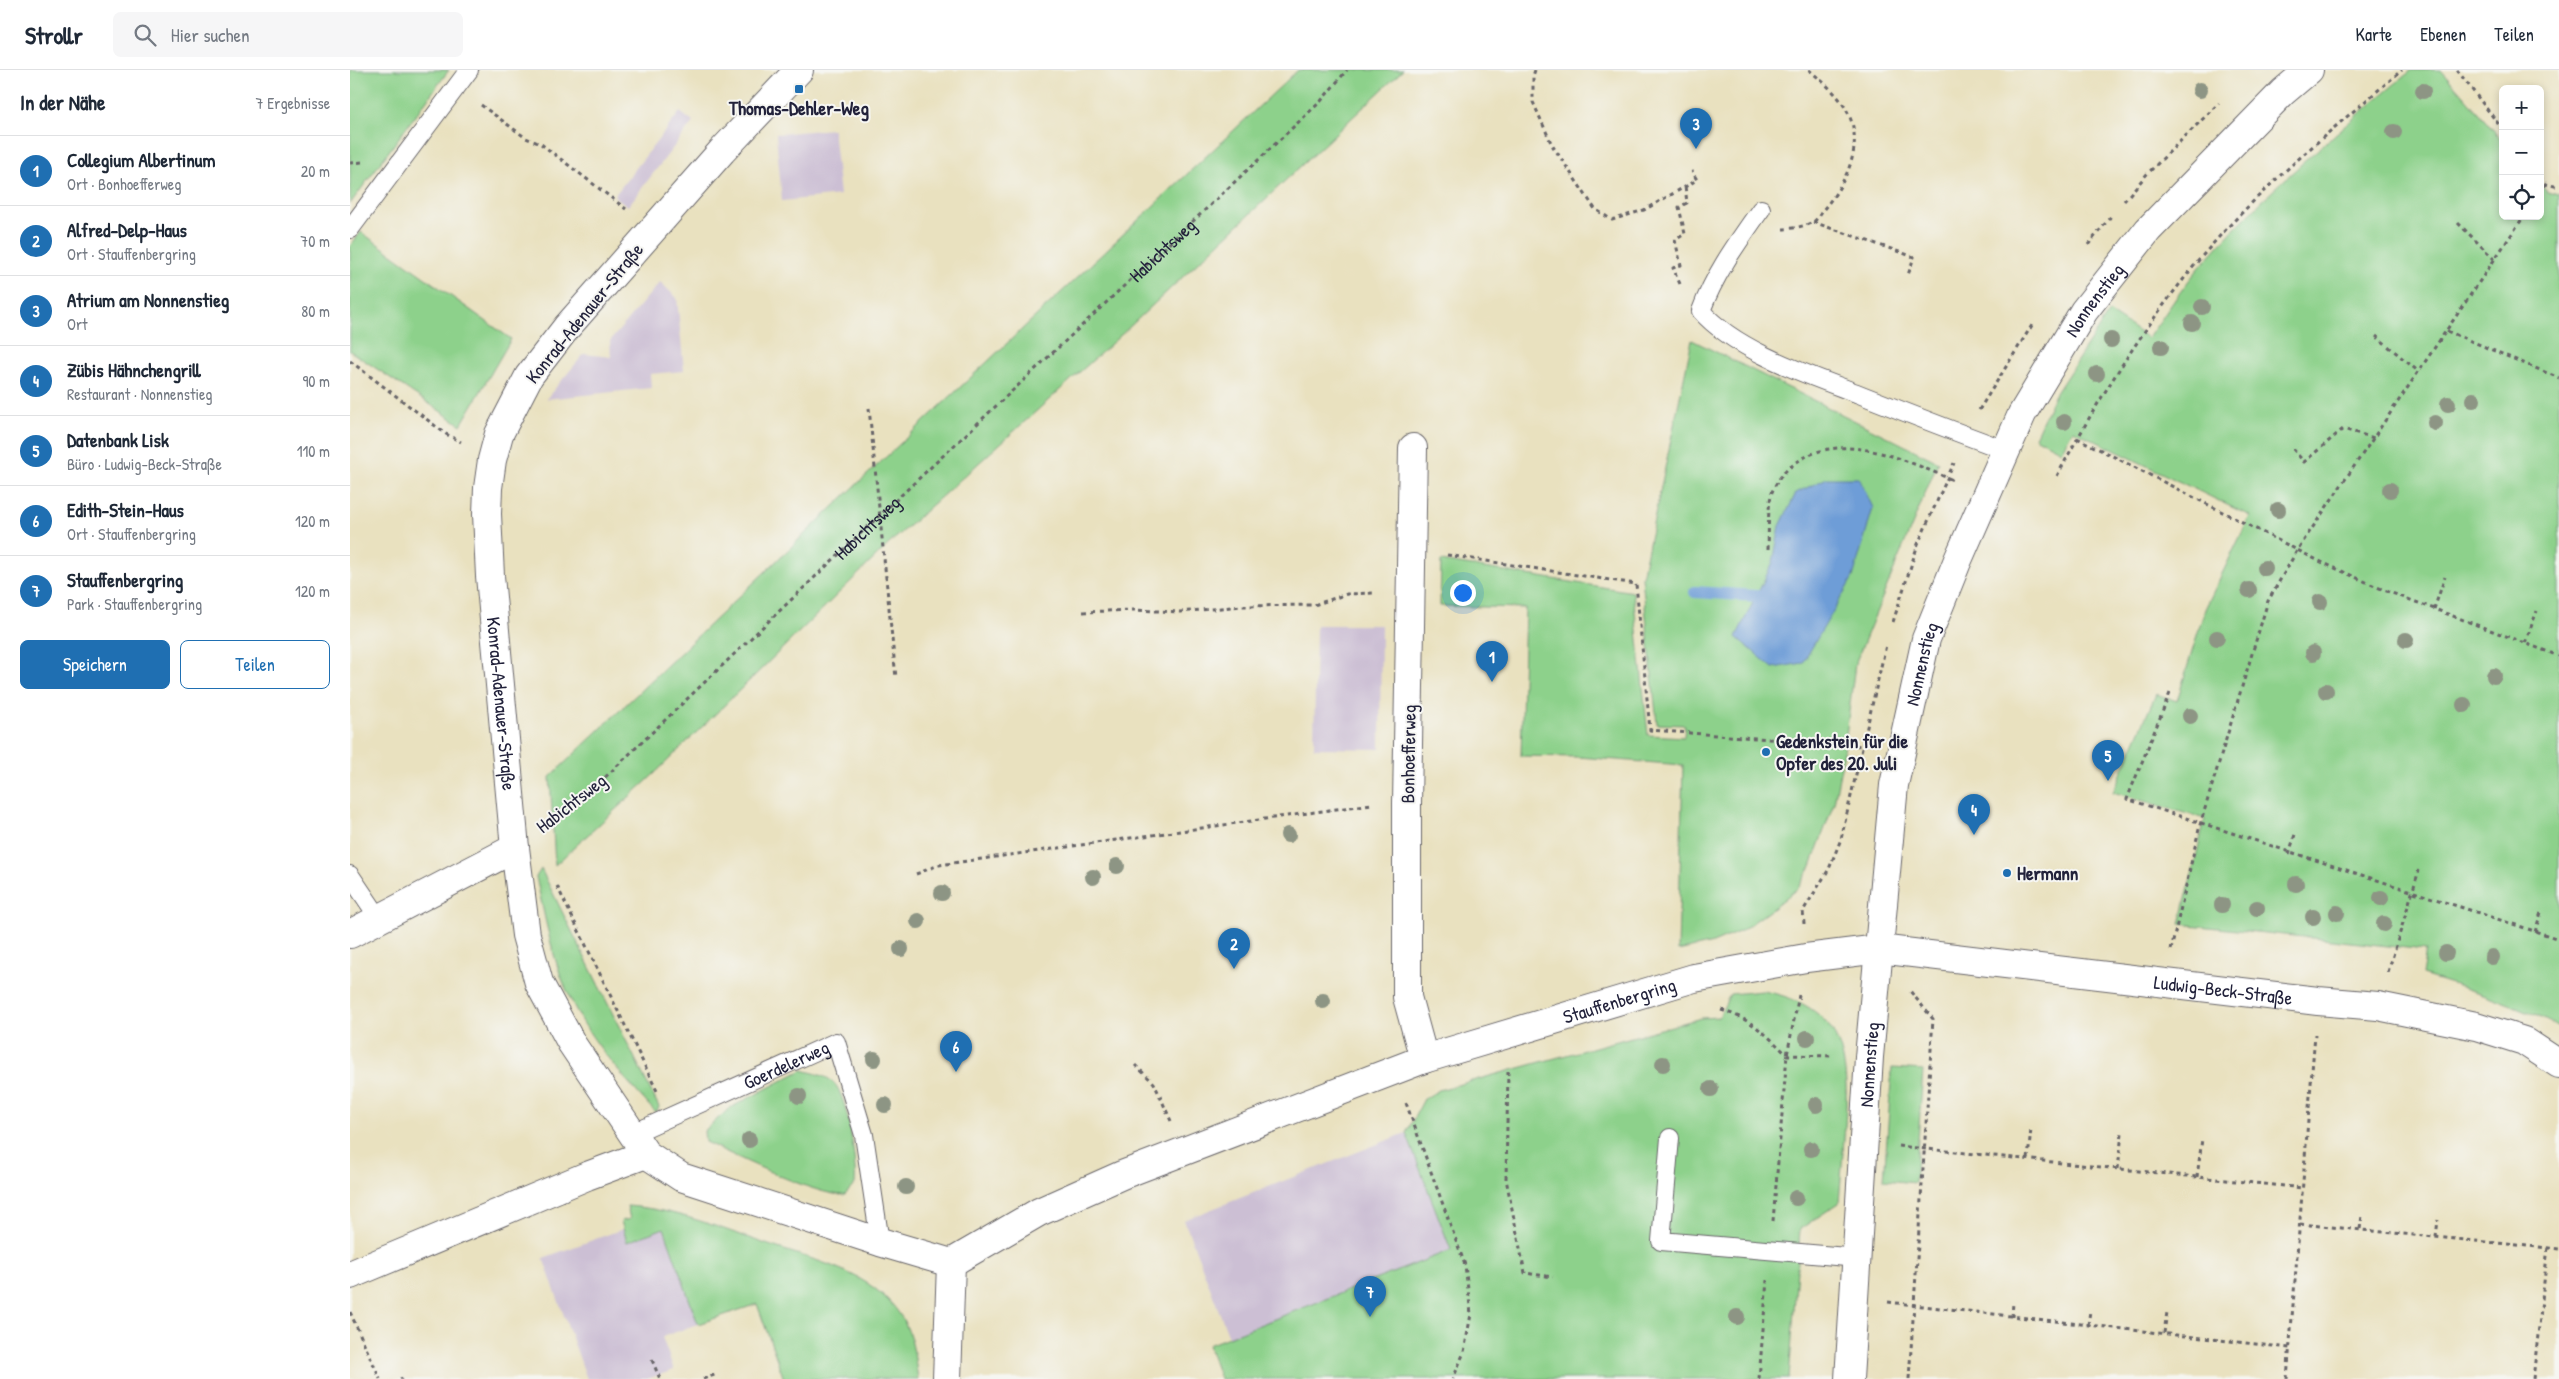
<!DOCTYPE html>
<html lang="de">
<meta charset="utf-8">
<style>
:root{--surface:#fff;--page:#f6f6f7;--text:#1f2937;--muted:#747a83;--line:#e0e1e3;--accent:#1f6fb2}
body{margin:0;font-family:"Patrick Hand",sans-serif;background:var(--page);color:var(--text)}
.controls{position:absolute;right:15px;top:15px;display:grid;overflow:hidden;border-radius:8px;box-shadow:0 2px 8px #0003}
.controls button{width:45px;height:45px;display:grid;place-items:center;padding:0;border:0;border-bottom:1px solid var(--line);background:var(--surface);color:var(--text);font:25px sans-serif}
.you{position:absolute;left:1112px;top:522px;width:18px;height:18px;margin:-12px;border:4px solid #fff;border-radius:50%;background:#1a73e8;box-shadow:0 0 0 8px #1a73e833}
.badge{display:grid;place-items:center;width:32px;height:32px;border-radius:50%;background:var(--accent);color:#fff;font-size:16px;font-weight:700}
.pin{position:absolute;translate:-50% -41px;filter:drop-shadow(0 1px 2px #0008)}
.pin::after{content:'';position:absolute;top:26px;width:18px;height:15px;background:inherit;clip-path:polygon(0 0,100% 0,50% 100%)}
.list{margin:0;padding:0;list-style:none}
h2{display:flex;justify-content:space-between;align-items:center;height:65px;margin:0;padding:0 20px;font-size:21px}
h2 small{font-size:16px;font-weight:400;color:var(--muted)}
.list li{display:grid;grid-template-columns:32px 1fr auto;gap:15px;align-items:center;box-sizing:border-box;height:70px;padding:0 20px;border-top:1px solid var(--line)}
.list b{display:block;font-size:19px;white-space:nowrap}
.list p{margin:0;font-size:16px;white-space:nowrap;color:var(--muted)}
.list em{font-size:16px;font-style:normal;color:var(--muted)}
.actions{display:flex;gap:10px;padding:15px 20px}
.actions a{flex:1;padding:11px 0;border:1px solid var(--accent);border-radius:8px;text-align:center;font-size:18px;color:var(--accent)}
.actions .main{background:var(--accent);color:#fff}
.icon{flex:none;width:28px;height:28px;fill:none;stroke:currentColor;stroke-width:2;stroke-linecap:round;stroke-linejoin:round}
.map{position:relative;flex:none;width:2209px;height:1309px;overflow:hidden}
header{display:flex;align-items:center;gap:30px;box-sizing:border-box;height:70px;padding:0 25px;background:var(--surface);border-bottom:1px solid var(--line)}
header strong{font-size:24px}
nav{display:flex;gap:28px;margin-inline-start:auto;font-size:18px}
.search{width:350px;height:45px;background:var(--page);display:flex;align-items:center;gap:12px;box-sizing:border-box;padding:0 18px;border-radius:8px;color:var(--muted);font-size:19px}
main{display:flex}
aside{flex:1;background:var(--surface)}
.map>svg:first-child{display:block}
.industrial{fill:#ccbfd4}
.green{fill:#8dd18b;stroke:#587a63}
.water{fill:#6e9dd7;stroke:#486089}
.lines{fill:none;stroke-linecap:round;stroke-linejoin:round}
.stream{stroke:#6e9dd7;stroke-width:12}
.service-casing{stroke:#686569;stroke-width:20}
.minor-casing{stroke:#686569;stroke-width:30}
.path{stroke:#686569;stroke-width:3;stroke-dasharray:4 4;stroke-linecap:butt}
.service{stroke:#fff;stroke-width:18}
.minor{stroke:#fff;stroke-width:28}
.tree{fill:#8d9584}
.poi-dot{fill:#1f6fb2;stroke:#f6f6f2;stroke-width:2}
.labels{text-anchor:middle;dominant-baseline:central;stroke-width:4;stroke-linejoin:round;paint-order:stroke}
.poi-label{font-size:19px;font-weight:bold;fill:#22223b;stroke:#f6f6f2;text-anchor:start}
.street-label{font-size:19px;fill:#22223b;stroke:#f6f6f2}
</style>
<header>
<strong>Strollr</strong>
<div class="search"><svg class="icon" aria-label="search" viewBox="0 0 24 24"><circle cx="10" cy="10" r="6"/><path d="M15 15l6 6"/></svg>Hier suchen</div>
<nav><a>Karte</a><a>Ebenen</a><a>Teilen</a></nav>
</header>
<main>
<aside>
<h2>In der Nähe<small>7 Ergebnisse</small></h2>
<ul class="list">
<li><span class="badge">1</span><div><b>Collegium Albertinum</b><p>Ort · Bonhoefferweg</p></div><em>20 m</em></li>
<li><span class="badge">2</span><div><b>Alfred-Delp-Haus</b><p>Ort · Stauffenbergring</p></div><em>70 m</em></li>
<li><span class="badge">3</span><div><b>Atrium am Nonnenstieg</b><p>Ort</p></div><em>80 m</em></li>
<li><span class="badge">4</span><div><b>Zübis Hähnchengrill</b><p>Restaurant · Nonnenstieg</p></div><em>90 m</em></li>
<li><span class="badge">5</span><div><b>Datenbank Lisk</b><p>Büro · Ludwig-Beck-Straße</p></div><em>110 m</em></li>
<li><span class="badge">6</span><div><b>Edith-Stein-Haus</b><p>Ort · Stauffenbergring</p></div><em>120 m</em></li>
<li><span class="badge">7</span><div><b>Stauffenbergring</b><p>Park · Stauffenbergring</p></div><em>120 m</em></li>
</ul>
<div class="actions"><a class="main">Speichern</a><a>Teilen</a></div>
</aside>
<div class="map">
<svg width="2209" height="1309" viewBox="0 0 2209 1309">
<rect width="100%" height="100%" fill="#f6f6f2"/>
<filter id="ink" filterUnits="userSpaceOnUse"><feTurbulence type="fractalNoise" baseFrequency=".02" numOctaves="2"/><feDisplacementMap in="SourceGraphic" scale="10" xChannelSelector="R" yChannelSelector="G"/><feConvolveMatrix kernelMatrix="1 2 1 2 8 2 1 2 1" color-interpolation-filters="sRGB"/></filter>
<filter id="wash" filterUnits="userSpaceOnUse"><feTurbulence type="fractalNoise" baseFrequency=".0096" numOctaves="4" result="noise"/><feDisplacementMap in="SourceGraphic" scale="20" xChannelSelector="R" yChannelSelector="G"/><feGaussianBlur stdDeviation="1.12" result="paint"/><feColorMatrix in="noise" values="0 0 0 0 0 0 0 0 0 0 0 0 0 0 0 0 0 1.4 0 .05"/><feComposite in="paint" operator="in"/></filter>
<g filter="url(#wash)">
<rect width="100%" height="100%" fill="#e9e1bf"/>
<path class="industrial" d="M330,42L343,52L278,136L264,126Z
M483,59L490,125L432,131L426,64Z
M310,212L327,228L334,301L300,304L301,318L196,329L234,284L261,287L260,271Z
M966,555H1031L1030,679L964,678Z
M1056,1063L1101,1180L879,1267L834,1150Z
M314,1158L348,1254L312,1267L324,1300L297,1309H237L193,1188L273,1159L278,1171Z"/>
<path class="green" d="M0,0H99L0,134Z
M948,0H1053L772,264L540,473L301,707L205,795L200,707L503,418Z
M2062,0H2091L2153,71V146H2190V114L2197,122L2209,125V957C2166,934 2120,919 2072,905L2076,880L1830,854L1855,749L1763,722L1806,624L1827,631L1855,539L1900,446L1723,360L1711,381L1685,367L1704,326L1759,242L1798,268C1812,249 1825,228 1840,209C1901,134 1987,61 2062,0Z
M11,162L161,269L111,355L0,281V176Z
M1342,270L1588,392L1505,594L1494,682L1484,733L1461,796L1449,817L1426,836L1391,861L1363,873L1328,881L1333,695L1228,687L1171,686L1175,538L1090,536L1091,491L1283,522L1298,665L1334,667L1335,655L1307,654L1292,507Z
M191,799L309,1037L306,1043C274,1008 240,971 220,928C202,890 195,847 186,807Z
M1413,921C1493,936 1500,985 1495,1056C1493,1082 1491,1108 1489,1133L1450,1159L1439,1309H870L858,1275L1101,1180L1056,1063L1074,1029L1089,1020L1351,948L1369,947L1380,924Z
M1542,998L1573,1000L1565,1113L1534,1110Z
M452,1000C463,1003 476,1005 484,1013C498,1027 507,1095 505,1114L495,1125C465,1126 386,1086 355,1072L354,1061L380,1038Z
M277,1136C325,1139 370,1158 416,1174C456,1188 506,1198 537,1229C562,1254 563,1276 568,1309H434L407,1234L348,1254L314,1158L277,1172L271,1151L280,1149Z"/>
<path class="water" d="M1477,408H1509L1523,438L1503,507L1453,593L1423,598L1386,567L1423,492L1430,456L1446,423Z"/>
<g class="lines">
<path class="stream" d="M1345,522L1422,527"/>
</g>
</g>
<g filter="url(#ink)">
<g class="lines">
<defs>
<g id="service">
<path d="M1411,139C1388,172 1365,203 1351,241C1386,281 1459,305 1509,324C1557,343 1606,362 1655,380"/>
<path d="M0,159L119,0"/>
<path d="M0,805L29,848"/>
<path id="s2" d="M282,1064L486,972L514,1065L530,1172"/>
<path d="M1320,1068L1311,1171L1508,1188"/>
</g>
<g id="minor">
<path id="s3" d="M449,0L372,81L217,257L179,306L149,364L142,390L138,418L137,444L140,506L165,778L176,865L189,913L222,974L296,1084L331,1107L530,1172L601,1193"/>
<path d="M1063,378L1057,734V927L1074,989"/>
<path d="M0,864L165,778"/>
<path id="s4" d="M601,1193L689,1142L772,1105L1074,989L1344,908L1456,888L1529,879L1968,931L2028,936L2126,956L2174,971L2209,994"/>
<path d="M0,1205L237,1106L296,1084"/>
<path d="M597,1309L601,1193"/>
<path id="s5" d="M1499,1309L1519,987L1544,715L1576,569L1607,492L1672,344L1734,241L1798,160L1933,22L1959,0"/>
</g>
</defs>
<use href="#service" class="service-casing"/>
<use href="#minor" class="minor-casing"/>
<g class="path">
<path d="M1185,0L1183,6V32L1202,75L1245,139L1262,150L1294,140L1347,110L1342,101"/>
<path d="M2107,0L2153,60"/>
<path d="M131,35L176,68L191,74L276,139"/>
<path d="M0,93L13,92"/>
<path d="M2190,106L2196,114L2209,117"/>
<path d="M2190,123L2196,114"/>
<path d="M1774,131L1797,104L1869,33"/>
<path d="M1463,152L1564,187L1558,205"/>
<path d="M2108,153L2144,189"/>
<path d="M1433,159C1441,159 1456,156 1463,152C1467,150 1470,144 1473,140C1493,116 1511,85 1502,53C1495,30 1477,15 1459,0"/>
<path d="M1738,175L1762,145"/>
<path d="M1330,214L1323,198L1331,195L1325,170L1335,164L1329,137L1337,133L1335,116"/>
<path d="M2097,261L2209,308"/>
<path d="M2026,266L2069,302"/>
<path d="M0,291L96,364L111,372"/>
<path d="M519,338L546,608"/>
<path d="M1629,340L1684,252"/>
<path d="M1727,368L1967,490L2034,520L2209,586"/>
<path d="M1943,379L1954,392L1993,359L2024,368"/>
<path d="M1707,406C1744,336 1786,269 1836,206C1897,128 1977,64 2052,0"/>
<path d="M1418,479C1419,461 1417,439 1422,422C1426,412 1434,401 1443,395C1490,357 1557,391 1605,411"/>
<path d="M1097,485L1286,514L1300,660L1512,676"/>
<path d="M2084,539L2095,507"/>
<path d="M733,542L782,540L830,542L892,536L964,535L997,524L1025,523"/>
<path d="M1543,552L1568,474L1604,393"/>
<path d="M2175,573L2187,541"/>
<path d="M1820,623L1777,729L2209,869"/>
<path id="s1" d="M198,751L247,715L530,445L971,31L997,0"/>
<path d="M1939,784L1946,761"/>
<path d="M566,804L589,795L1022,734"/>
<path d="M207,816L307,1021"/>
<path d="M1454,854L1453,841L1479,799L1491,769L1536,575"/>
<path d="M2185,862L2192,839"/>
<path d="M1821,880L1850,755L1918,531L1948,479L2174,146"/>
<path d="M2038,902L2069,800"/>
<path d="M1371,940C1401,949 1416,964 1437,985L1484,986"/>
<path d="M785,995L804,1013L821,1051"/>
<path d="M1158,1001L1156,1109L1175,1203L1203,1207"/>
<path d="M1056,1033L1115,1195L1121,1244L1114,1282L1103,1309"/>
<path d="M1548,1076L1953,1118"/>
<path d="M1678,1089L1681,1059"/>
<path d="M1768,1099L1772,1063"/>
<path d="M1847,1107L1852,1069"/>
<path d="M1423,1151L1437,985L1449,925"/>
<path d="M1950,1154L2209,1179"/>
<path d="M2010,1159L2012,1146"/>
<path d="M2086,1167L2088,1150"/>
<path d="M1538,1232L1940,1278"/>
<path d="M0,1242L30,1309"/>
<path d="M1662,1247L1663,1232"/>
<path d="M1738,1255L1740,1241"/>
<path d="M1814,1263L1817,1242"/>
<path d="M302,1290L310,1309"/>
<path d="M50,1309L52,1308"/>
<path d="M353,1309L367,1304"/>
<path d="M1409,1309L1417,1210"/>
<path d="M1559,1309L1583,949L1560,921"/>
<path d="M1937,1309L1965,964"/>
<path d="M2183,1309L2198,1177"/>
</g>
<use href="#service" class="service"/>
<use href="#minor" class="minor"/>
</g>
<g class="tree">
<circle cx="1850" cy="20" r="8"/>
<circle cx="2073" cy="21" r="8"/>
<circle cx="2044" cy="62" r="8"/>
<circle cx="1852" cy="237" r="8"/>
<circle cx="1842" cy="253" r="8"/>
<circle cx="1761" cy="270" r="8"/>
<circle cx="1811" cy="277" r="8"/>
<circle cx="1747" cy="304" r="8"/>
<circle cx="2123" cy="330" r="8"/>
<circle cx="2098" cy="334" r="8"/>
<circle cx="1714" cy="352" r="8"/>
<circle cx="2085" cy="353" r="8"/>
<circle cx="2040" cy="420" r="8"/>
<circle cx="1928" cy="440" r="8"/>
<circle cx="1915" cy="498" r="8"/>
<circle cx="1899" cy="520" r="8"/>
<circle cx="1970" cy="532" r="8"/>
<circle cx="1867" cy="568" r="8"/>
<circle cx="2056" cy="570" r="8"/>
<circle cx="1963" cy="583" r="8"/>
<circle cx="2144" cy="606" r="8"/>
<circle cx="1976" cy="621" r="8"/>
<circle cx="2114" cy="635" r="8"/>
<circle cx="1840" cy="646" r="8"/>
<circle cx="938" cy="765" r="8"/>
<circle cx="767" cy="796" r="8"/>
<circle cx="743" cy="807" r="8"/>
<circle cx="1946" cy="814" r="8"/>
<circle cx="592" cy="823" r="8"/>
<circle cx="2031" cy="828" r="8"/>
<circle cx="1872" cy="835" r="8"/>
<circle cx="1907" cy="838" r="8"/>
<circle cx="1987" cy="843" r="8"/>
<circle cx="1963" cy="847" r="8"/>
<circle cx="568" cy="851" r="8"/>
<circle cx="2034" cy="854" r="8"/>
<circle cx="551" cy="879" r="8"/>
<circle cx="2096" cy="883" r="8"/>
<circle cx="2142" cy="887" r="8"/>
<circle cx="973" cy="931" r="8"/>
<circle cx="1457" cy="968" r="8"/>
<circle cx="524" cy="989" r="8"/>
<circle cx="1313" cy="994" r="8"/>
<circle cx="1361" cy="1019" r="8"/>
<circle cx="449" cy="1026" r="8"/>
<circle cx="535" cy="1035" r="8"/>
<circle cx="1466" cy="1035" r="8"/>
<circle cx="399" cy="1070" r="8"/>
<circle cx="1461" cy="1079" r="8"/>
<circle cx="556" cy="1117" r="8"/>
<circle cx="1446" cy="1128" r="8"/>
<circle cx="1387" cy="1247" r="8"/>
</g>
</g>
<g class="poi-dot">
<rect x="444" y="14" width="10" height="10" rx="2.5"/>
<circle cx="1416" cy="682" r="5"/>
<circle cx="1657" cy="803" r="5"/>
</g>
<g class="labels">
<g class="poi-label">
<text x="449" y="38" text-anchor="middle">Thomas-Dehler-Weg</text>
<text x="1426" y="671">Gedenkstein für die<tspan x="1426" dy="22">Opfer des 20. Juli</tspan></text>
<text x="1667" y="803">Hermann</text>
</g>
<g class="street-label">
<text stroke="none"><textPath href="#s1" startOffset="839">Habichtsweg</textPath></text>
<text stroke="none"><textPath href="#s5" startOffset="1125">Nonnenstieg</textPath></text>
<text transform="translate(234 243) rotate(-51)">Konrad-Adenauer-Straße</text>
<text stroke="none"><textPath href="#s1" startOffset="434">Habichtsweg</textPath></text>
<text stroke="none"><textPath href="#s5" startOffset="720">Nonnenstieg</textPath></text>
<text stroke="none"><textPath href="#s3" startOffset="745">Konrad-Adenauer-Straße</textPath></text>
<text transform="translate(1058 684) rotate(-89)">Bonhoefferweg</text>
<text transform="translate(221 733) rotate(-38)">Habichtsweg</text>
<text stroke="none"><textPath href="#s4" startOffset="1332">Ludwig-Beck-Straße</textPath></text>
<text stroke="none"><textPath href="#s4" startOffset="720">Stauffenbergring</textPath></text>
<text stroke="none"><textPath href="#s2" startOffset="169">Goerdelerweg</textPath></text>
<text stroke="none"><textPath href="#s5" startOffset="315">Nonnenstieg</textPath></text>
</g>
</g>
</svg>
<div class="controls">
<button>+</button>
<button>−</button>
<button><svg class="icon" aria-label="locate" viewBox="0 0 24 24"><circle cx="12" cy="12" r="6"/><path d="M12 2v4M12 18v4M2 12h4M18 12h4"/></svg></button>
</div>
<div class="you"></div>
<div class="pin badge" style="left:1142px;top:612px">1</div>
<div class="pin badge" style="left:884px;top:899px">2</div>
<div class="pin badge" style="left:1346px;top:79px">3</div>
<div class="pin badge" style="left:1624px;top:765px">4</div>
<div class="pin badge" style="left:1758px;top:711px">5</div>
<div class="pin badge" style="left:606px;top:1002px">6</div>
<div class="pin badge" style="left:1020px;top:1247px">7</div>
</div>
</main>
